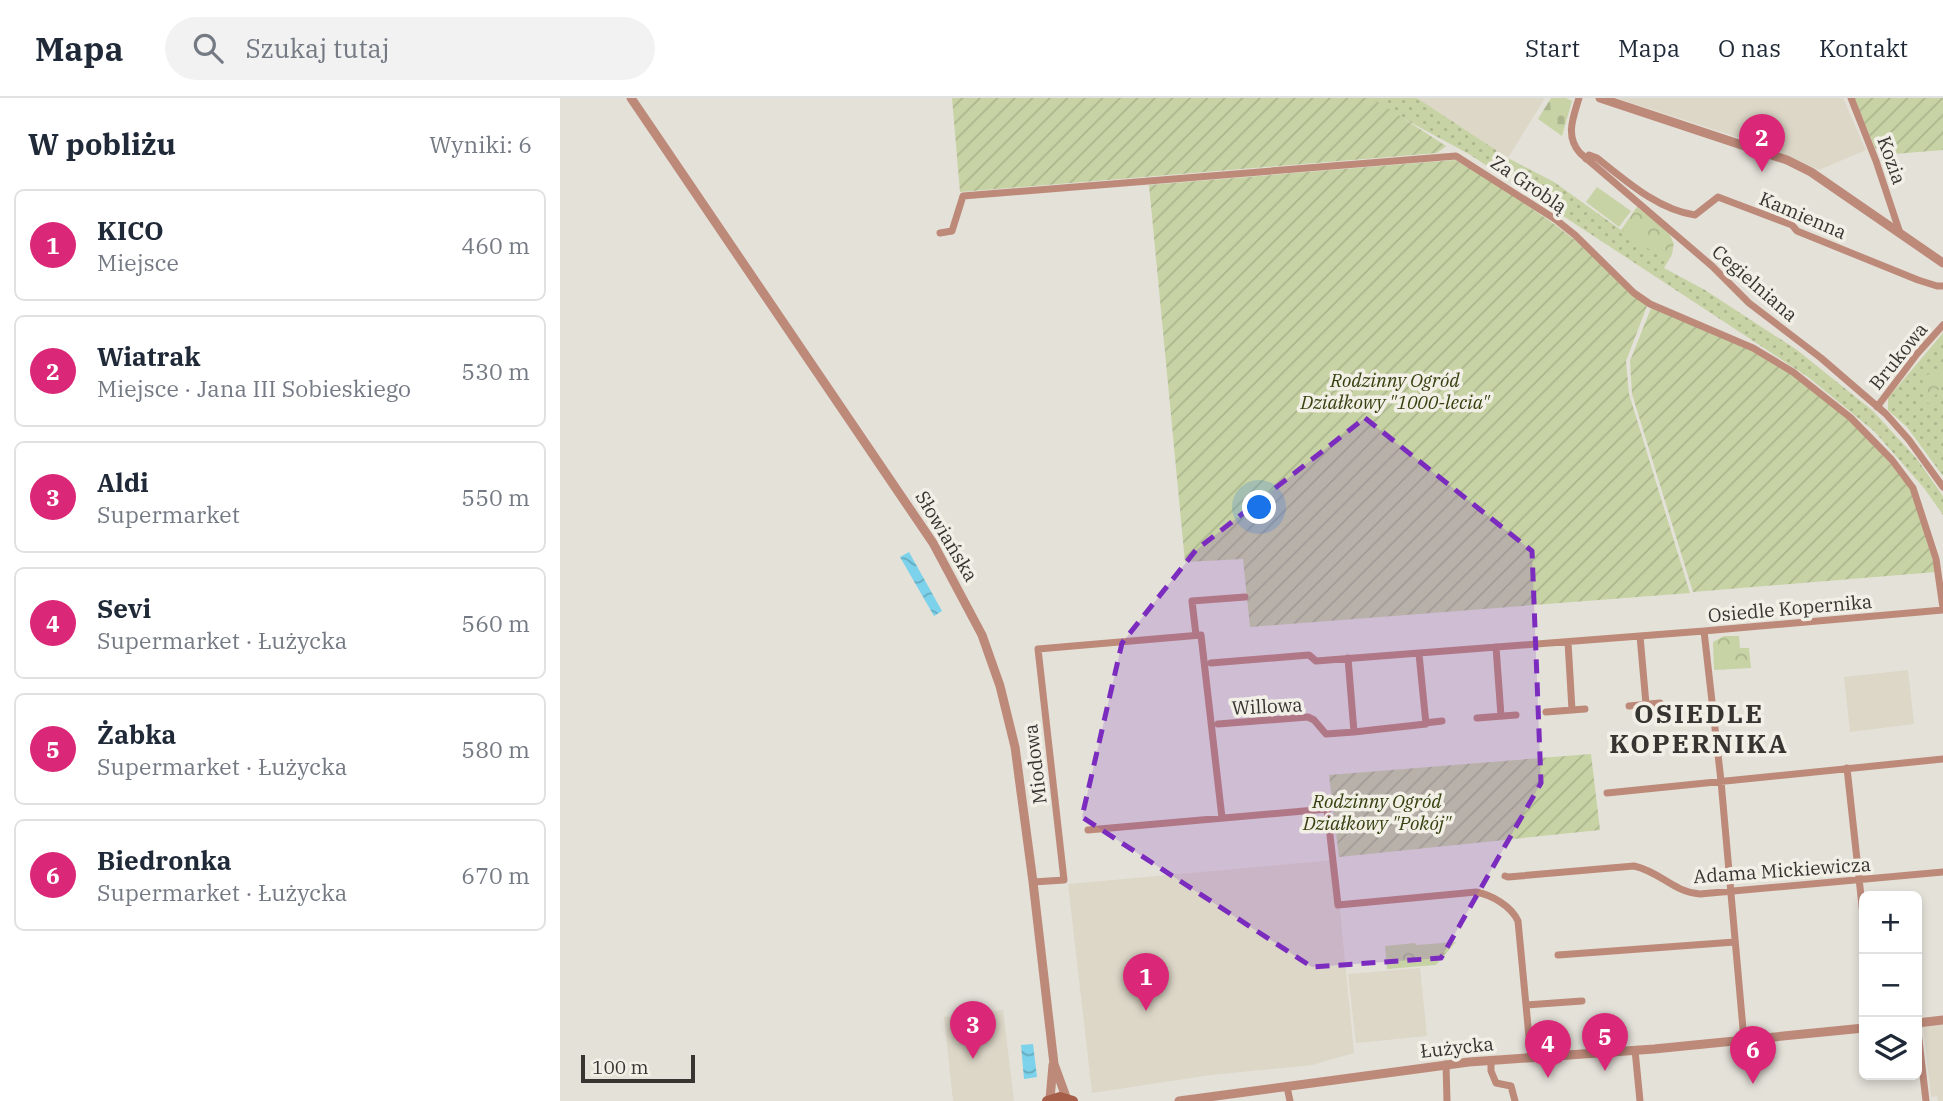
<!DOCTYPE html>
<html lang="pl">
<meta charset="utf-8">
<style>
:root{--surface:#fff;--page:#f2f2f3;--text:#1f2937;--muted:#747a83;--line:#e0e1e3;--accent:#db2777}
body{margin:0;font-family:"IBM Plex Serif",serif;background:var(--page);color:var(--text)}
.controls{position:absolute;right:21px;bottom:21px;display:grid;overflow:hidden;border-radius:10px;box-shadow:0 4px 10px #0003}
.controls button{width:63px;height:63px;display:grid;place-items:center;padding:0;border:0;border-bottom:2px solid var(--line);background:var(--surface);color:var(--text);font:35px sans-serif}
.scale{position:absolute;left:21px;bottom:18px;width:114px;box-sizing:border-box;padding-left:7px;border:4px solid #363532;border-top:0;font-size:19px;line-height:24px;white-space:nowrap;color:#363532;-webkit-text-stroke:5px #f1efe6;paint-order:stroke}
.you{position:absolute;left:700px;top:410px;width:24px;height:24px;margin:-18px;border:5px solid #fff;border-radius:50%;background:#1a73e8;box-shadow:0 0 0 10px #1a73e833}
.badge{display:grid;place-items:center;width:46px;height:46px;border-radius:50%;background:var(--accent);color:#fff;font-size:23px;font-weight:700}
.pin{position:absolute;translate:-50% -58px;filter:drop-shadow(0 2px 4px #0008)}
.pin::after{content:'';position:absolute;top:37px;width:24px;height:21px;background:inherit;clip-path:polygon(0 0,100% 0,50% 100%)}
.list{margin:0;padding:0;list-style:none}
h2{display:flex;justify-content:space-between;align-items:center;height:91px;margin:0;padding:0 28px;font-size:30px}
h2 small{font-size:23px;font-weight:400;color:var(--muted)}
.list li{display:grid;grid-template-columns:46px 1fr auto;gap:21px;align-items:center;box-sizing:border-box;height:112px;margin:0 14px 14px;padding:0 14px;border:2px solid var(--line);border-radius:10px}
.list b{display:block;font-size:26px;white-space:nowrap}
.list p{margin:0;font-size:23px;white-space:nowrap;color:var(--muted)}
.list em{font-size:23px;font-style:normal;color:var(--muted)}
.icon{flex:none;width:38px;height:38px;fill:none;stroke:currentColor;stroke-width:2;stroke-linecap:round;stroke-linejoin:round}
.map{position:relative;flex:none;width:1383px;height:1003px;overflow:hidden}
header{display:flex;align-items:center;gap:42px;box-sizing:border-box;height:98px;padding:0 35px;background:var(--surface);border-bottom:2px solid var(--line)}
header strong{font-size:33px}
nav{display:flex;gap:38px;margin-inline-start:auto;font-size:24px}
.search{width:490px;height:63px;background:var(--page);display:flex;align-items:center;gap:18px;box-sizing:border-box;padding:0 24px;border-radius:38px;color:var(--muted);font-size:26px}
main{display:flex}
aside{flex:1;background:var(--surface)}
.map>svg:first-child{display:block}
.built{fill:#dcd7c7}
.grass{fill:url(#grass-dots)}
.cemetery{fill:url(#cemetery-stones)}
.park{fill:url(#park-crowns)}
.garden{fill:url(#garden-furrows)}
.pitch{fill:#c7d3a4}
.water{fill:url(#water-waves)}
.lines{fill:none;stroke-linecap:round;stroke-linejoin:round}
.minor{stroke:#bd8a7a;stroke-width:7}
.tertiary{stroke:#bd8a7a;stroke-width:9}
.secondary{stroke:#a75e48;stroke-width:10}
.marked{fill:#7b2cbf;fill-opacity:0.2;stroke:#7b2cbf;stroke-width:5;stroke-dasharray:14 9;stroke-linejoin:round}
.labels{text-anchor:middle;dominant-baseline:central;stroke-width:7;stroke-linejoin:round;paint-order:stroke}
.street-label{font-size:19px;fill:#363532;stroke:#f1efe6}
.park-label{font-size:19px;font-style:italic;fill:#36400e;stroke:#f1efe6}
.district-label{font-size:26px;font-weight:bold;letter-spacing:2px;fill:#363532;stroke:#f1efe6}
</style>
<header>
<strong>Mapa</strong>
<div class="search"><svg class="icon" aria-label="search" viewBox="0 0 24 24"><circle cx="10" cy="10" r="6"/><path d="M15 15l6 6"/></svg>Szukaj tutaj</div>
<nav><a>Start</a><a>Mapa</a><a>O nas</a><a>Kontakt</a></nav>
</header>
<main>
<aside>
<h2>W pobliżu<small>Wyniki: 6</small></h2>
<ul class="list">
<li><span class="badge">1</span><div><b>KICO</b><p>Miejsce</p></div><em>460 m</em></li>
<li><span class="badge">2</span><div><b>Wiatrak</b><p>Miejsce · Jana III Sobieskiego</p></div><em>530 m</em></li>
<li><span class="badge">3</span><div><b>Aldi</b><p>Supermarket</p></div><em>550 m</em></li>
<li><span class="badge">4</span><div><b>Sevi</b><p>Supermarket · Łużycka</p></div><em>560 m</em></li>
<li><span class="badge">5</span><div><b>Żabka</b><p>Supermarket · Łużycka</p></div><em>580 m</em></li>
<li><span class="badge">6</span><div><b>Biedronka</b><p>Supermarket · Łużycka</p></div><em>670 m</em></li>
</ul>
</aside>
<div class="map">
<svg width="1383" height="1003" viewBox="0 0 1383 1003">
<defs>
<pattern id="grass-dots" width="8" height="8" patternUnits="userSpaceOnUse" patternTransform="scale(1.75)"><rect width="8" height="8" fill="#c7d3a4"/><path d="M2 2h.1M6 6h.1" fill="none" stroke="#acb68e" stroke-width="1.8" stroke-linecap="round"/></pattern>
<pattern id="cemetery-stones" width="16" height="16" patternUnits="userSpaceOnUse" patternTransform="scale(1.75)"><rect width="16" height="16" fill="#c7d3a4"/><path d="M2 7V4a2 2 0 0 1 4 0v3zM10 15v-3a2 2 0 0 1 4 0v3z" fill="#acb68e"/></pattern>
<pattern id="park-crowns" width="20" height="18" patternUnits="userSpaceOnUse" patternTransform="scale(1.75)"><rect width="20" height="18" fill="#c7d3a4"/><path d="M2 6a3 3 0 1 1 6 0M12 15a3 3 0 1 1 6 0" fill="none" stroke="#acb68e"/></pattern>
<pattern id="garden-furrows" width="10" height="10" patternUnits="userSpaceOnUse" patternTransform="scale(1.75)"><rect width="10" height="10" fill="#c7d3a4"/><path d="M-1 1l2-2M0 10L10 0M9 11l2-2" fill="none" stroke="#acb68e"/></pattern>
<pattern id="water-waves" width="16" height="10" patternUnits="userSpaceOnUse" patternTransform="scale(1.75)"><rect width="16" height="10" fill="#7cd2eb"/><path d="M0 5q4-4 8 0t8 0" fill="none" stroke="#66abbf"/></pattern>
</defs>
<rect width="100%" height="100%" fill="#e4e1d9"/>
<path class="built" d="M857,0H985L948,60Z
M1056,0H1283L1306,52L1259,72L1229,58L1174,38Z
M1348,572L1354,626L1290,634L1284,579Z
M775,762L794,955L752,967L651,977L532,995L508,786Z
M860,870L867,938L796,945L788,876Z
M443,912L454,1003H393L384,919Z
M1383,926V1003H1378L1377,998L1371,999L1363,928Z"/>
<path class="grass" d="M810,0H857L948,60L994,84L1061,132L1077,109L1114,145L1112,156L1104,170L1145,192L1237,252L1313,313L1357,361L1383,398V417L1364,390L1314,333L1248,279L909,56L835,16Z
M1383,235V378L1347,329L1328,312V300Z"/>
<path class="cemetery" d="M991,0H1006L1012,3L1002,38L978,21Z"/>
<path class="park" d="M1077,109C1096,124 1126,137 1107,164L1062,132Z
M1378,270L1383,273V284L1370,306L1366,304L1361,287L1366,278Z
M1164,538H1179L1180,550H1189L1191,570L1154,572L1153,544Z
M896,844L876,867L827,871L825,848L855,845L856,847Z"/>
<path class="garden" d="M392,0H812L886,48L877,55L400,94Z
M1294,0H1383V52L1322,57L1315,50Z
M895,62L929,81L994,126L1015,142L1087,208L1066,263L1069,296L1130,495L690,529L683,461L625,464L589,87Z
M1091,210L1176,244L1232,276L1290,322L1329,364L1351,392L1376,474L1133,494L1072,296L1070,263Z
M1031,656L1040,732L779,759L769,677Z"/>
<path class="pitch" d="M1037,89L1071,113L1059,129L1026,104Z"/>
<path class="water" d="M349,454L382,513L374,518L340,459Z
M473,946L477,979L464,981L461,947Z"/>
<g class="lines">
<path class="minor" d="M1019,0C1013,20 1005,38 1020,55L1152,168L1189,205L1261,260L1326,316L1349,342L1383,389
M1291,0L1316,63L1340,135
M1026,61L1029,57L1037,60C1065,82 1098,112 1135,117L1158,99L1232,127L1237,133L1358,182L1377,188H1383
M380,135L392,133L403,98L896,58L995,121L1015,137L1074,195L1090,206L1193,250L1233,274L1291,320L1332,362L1353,390L1376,461L1383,510
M1317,309L1357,256L1383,227
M1144,533L1161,683L1184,942
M636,537L632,503L685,499
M1080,538L1086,606
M1008,544L1012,612
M936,549L941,618
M788,560L794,634L866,626L859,556
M651,565L749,557L756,563L1144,533L1383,512
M1069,608L1100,605
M986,614L1025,611
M917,620L956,617
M865,625L882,623
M658,626L748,619L754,622L766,636L794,634
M1287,670L1304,826
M1047,695L1383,661
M528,732L767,711L778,807L916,794C932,797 951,808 958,823L971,960
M945,778L948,779L1074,768C1101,774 1113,794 1140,796L1383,774
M473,784L504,782L478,551L641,537L662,720
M998,857L1175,844
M966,907L1022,903
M1357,925L1366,1003
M1075,952L1080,1003
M931,962V973L936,985L951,988L955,1003
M886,966L887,1003
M727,989L730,1003"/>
<path class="tertiary" d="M71,0L373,445L422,537L440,588L455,649L473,784L494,966L506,999
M1040,0L1227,62L1251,74L1383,165
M1357,925L1383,922
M490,1001L493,967
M619,1003L909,964L1094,951L1304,930"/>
<path class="secondary" d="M487,1003L500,999L513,1003"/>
</g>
<path class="marked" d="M805,320L972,453L981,685L881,860L752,869L522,719L562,545L636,452Z"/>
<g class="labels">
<g class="street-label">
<text transform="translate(1332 62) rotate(70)">Kozia</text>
<text transform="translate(969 86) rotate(34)">Za Groblą</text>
<text transform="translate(1243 117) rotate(23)">Kamienna</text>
<text transform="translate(1195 185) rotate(41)">Cegielniana</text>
<text transform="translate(1338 258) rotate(-51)">Brukowa</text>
<text transform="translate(387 438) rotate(59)">Słowiańska</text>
<text transform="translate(1230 510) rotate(-5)">Osiedle Kopernika</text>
<text transform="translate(707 608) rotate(-3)">Willowa</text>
<text transform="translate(475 666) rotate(-97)">Miodowa</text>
<text transform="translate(1222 772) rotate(-4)">Adama Mickiewicza</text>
<text transform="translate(897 949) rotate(-6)">Łużycka</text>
</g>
<g class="park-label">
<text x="835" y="282">Rodzinny Ogród<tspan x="835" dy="22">Działkowy "1000-lecia"</tspan></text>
<text x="817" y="703">Rodzinny Ogród<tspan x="817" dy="22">Działkowy "Pokój"</tspan></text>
</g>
<g class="district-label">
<text x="1139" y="615">OSIEDLE<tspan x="1139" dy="30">KOPERNIKA</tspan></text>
</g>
</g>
</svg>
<div class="controls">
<button>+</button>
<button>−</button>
<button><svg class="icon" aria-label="layers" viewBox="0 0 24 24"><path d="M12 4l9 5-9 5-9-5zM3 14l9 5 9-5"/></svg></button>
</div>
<div class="scale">100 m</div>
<div class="you"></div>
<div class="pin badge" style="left:586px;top:913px">1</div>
<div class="pin badge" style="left:1202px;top:74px">2</div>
<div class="pin badge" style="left:413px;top:961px">3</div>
<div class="pin badge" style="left:988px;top:980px">4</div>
<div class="pin badge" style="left:1045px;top:973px">5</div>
<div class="pin badge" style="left:1193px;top:986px">6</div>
</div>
</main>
